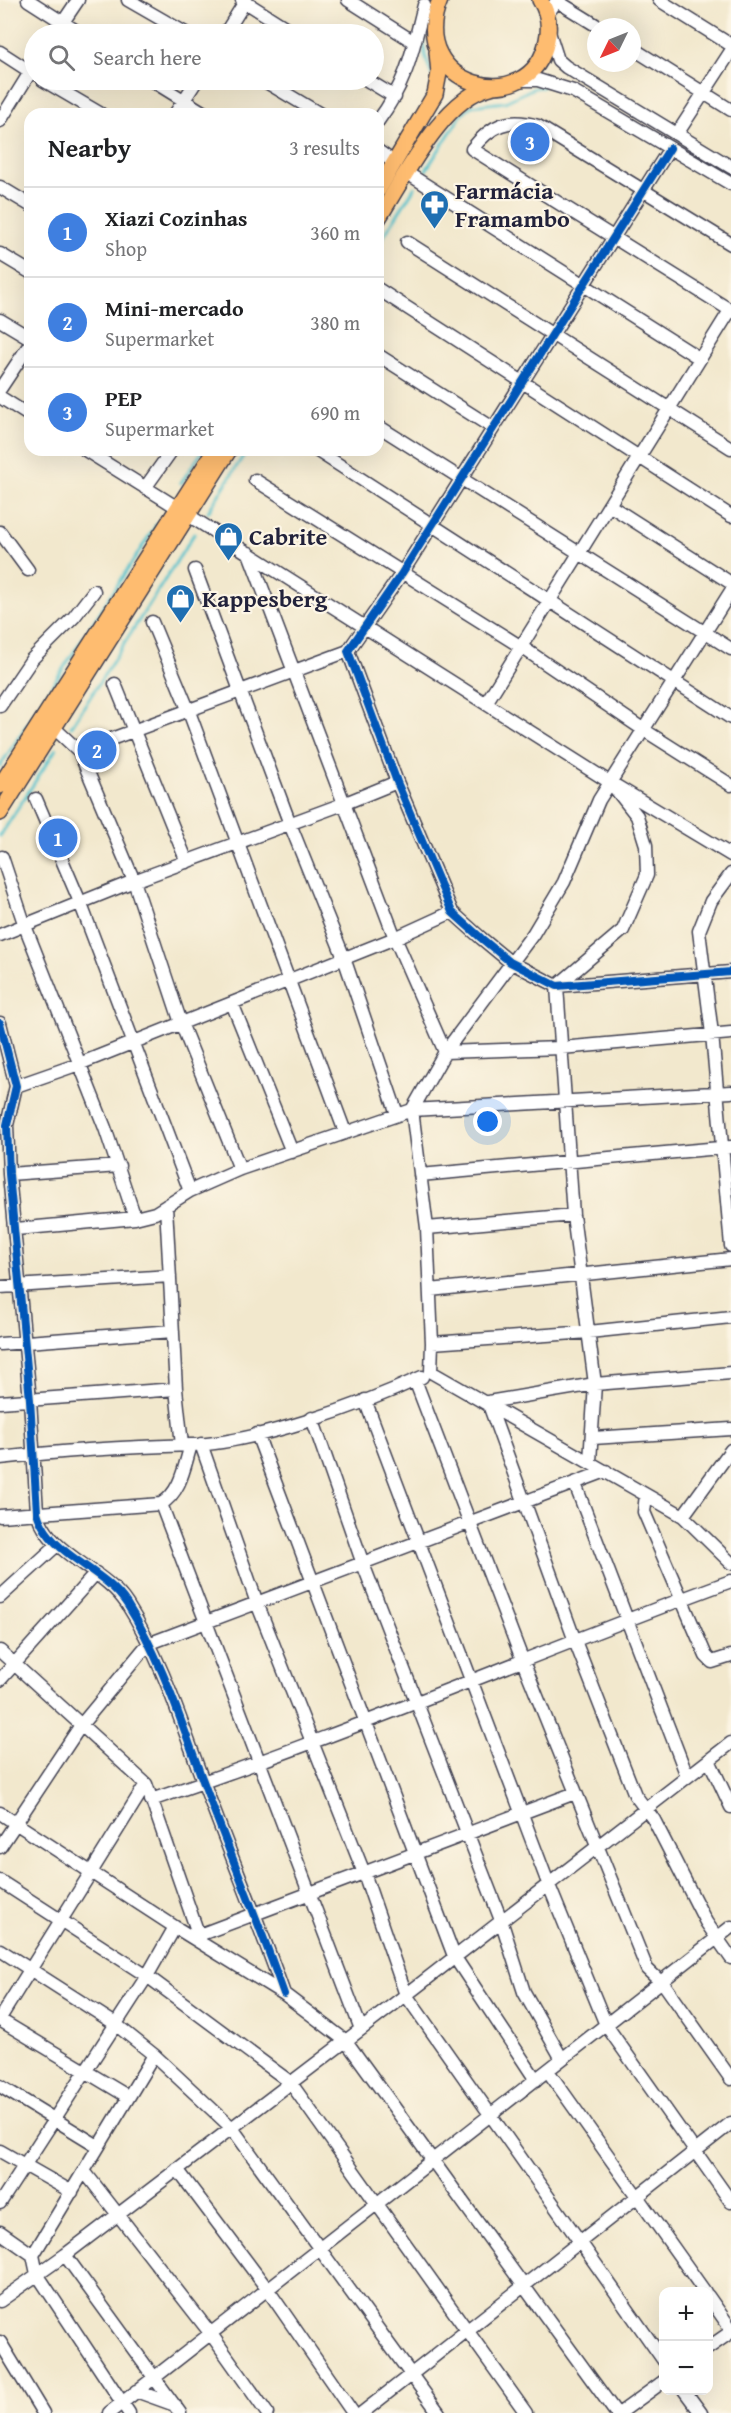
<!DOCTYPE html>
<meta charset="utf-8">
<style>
:root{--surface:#fff;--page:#f2f2f2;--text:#202124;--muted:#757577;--line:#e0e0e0;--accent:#d93025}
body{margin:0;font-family:"Gentium Book Plus",serif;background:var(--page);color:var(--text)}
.controls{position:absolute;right:18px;bottom:18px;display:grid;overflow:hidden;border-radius:12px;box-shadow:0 6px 24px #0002}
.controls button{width:54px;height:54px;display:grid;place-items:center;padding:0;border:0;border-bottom:2px solid var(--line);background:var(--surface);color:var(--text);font:30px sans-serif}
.compass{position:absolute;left:587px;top:18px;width:54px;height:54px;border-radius:50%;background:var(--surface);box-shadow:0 6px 24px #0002;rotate:227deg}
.you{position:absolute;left:488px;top:1122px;width:21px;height:21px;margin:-15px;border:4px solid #fff;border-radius:50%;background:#1a73e8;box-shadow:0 0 0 9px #1a73e833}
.badge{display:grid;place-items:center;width:39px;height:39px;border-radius:50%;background:var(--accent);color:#fff;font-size:20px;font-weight:700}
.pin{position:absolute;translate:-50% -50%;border:3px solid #fff;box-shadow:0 2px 6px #0006}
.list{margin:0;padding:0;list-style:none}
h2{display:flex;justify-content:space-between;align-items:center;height:78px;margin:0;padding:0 24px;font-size:26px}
h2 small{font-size:20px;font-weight:400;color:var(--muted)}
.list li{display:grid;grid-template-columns:39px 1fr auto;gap:18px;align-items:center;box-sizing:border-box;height:90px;padding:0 24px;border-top:2px solid var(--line)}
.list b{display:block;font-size:22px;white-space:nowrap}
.list p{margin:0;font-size:20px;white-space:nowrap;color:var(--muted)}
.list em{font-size:20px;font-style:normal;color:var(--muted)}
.icon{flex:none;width:33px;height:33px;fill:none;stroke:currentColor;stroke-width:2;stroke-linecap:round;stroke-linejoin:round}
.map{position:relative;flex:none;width:731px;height:2413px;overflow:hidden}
.search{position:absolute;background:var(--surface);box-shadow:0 6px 24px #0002;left:24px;top:24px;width:360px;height:66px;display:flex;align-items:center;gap:15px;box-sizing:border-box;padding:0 21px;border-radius:33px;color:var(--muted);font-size:22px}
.panel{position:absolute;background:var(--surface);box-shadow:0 6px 24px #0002;left:24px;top:108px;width:360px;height:348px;border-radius:18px}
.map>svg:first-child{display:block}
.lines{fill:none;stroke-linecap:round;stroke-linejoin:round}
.stream{stroke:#55c2cd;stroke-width:3}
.minor-casing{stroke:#414051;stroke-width:15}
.major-casing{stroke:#414051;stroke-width:18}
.minor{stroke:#fff;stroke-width:12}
.major{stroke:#febc70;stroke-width:15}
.cycleway-casing{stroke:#fcf5e5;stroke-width:11}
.cycleway{stroke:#0057b8;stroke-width:8}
.labels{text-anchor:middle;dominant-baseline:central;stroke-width:4.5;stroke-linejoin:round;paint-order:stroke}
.poi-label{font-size:24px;font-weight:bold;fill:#22223b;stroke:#fcf5e5;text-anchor:start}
</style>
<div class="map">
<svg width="731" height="2413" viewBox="0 0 731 2413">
<rect width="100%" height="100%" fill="#fcf5e5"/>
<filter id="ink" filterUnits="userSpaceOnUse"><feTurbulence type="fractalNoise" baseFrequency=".0167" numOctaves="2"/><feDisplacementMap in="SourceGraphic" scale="12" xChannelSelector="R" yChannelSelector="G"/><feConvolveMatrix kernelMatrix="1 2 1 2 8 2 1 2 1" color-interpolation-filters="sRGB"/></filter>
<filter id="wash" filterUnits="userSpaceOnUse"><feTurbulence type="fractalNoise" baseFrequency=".008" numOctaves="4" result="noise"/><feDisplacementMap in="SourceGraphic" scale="24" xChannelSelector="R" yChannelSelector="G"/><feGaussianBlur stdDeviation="1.35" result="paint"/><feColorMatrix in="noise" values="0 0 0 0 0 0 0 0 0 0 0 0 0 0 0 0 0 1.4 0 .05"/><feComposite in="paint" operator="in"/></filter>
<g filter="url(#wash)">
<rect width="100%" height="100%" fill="#f2e8cd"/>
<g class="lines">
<path class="stream" d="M423,33L425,55L432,76
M426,170L462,114L471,106L505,102L534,88L543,87
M378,245L415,187
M181,483L203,450
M208,512L247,450
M71,727L194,534
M0,766L157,524
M0,836L56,749"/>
</g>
</g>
<g filter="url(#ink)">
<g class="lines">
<defs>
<path id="minor" d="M28,0L81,34
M128,0L187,34
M242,0L296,34
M348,0L414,42
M659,0L731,45
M547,14L557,1L599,27
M549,32L558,60L566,67L731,167
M55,34L78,0
M225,34L246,0
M632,48L731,110
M0,52L34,74
M43,80L101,114
M151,80L206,114
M263,80L320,114
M367,80L395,97
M517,80H538L573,91L731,184
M175,114L197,80
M0,121L34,66
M378,121C408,80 412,52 424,5
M677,134L731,51
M670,148L402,573L348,651L397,782L452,912L481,938L510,962L557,986L731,972
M378,151L395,163
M407,173L699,358
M0,187L30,205
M407,242L731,448
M0,254L30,272
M378,289L731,516
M730,310L472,149C491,125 508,117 538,126L731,244
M0,320L30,338
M378,355L493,428
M0,389L30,344
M0,397L30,416
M378,426L731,649
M85,450L178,508
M316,450L731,718
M255,480L523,648L644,730L731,785
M145,488L172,450
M609,505L731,583
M188,515L611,783L731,855
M0,532L28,570
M249,553L395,938L445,1052L561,1048L731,1033
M195,570L290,824L344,958L397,1114
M152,622L188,709L345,1132
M115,684L187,862
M486,703L731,309
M0,706L32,659L74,617L94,591
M53,727L79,751L134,881L181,1023L240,1169
M79,751L348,651
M36,799L80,902L190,1191
M2,857L25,926L105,1128L135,1218
M731,874L711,901L699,931L712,1034L731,1246
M0,935L134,881L343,804L397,782
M232,1003L292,1152
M0,1023L16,1086L7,1125L9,1174L30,1400L37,1512C49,1556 103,1567 127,1604C161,1657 181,1722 203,1781C229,1852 259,1922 284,1994
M16,1086L79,1064L395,938L452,912
M9,1174L119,1166
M420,1175L731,1147
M166,1206L176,1389L182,1445
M427,1228L573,1215
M16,1229L135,1218L155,1213L190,1191L240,1169L412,1110L731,1092
M0,1287L170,1276
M430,1290L731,1259
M432,1343L589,1332L731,1317
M0,1344L173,1331
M431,1372L432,1343L427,1228L412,1110L445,1052L533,934L564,882L599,800L731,591
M431,1372L683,1516L731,1563
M731,1373L595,1384L488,1402L575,1641L635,1795L654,1820L706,1922L731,1958
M415,1380L522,1659L647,1969L666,1987L731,2079
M365,1400L548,1883L606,2025L731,2202
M0,1402L176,1389
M312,1418L363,1564L501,1920L524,1992L562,2059
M257,1434L454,1956L536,2080
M593,1438L731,1429
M201,1444L257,1603L364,1873L406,1995L664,2361
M0,1458C63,1451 127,1447 191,1445C256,1443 362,1405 422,1377
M590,1461L595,1384L573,1215L557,986L623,930L647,875L646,845L637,816L611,783
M575,1484L687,1776
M646,1495L644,1512L706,1656L712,1662L731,1656
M161,1504L361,2029
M0,1516L161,1504C181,1492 184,1467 191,1445
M683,1516L731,1450
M0,1597L57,1545
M0,1651L146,1784L201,1942
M0,1680L96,1573
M709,1760L731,1807
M151,1800C347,1734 537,1652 731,1581
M0,1813L175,1927L284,1994L346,2041L616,2413
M0,1847L81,1725L148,1644L606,1471
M0,1881L147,1976L290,2082L526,2413
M199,1935L575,1793
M0,1950L114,2023L154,2055L232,2128L439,2413
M0,2018L146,1784
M0,2020L127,2096
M548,2071L705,2292
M0,2086L98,2146
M0,2151L72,2192
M177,2169L268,2290L353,2413
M84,2171L211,2334L267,2413
M0,2203L147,1976L175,1927
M0,2232L33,2255
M65,2255L180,2413
M708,2296L731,2329
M0,2301L65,2255L406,1995L731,1743
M0,2342L43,2413
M708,2348L731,2332
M684,2390L701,2413
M136,2391L175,2405
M109,2413L731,1927
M129,2413L37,2274L33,2255L154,2055
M362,2413L731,2123
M620,2413L664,2381"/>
<path id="major" d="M440,0C404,86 532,121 547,40C550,26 548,12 540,0
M378,190L435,94L439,73L437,52
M378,219C403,180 443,97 491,87
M0,786L215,450
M0,813L229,450"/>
</defs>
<use href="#minor" class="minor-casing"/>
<use href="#major" class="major-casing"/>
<use href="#minor" class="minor"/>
<use href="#major" class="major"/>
<defs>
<path id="cycleway" d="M670,148L402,573L348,651L397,782L452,912L481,938L510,962L557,986L731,972
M0,1023L16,1086L7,1125L9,1174L30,1400L37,1512C49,1556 103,1567 127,1604C161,1657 181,1722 203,1781C229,1852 259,1922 284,1994"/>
</defs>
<use href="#cycleway" class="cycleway-casing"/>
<use href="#cycleway" class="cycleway"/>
</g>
</g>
<defs>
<symbol id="pharmacy-pin" viewBox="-11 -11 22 30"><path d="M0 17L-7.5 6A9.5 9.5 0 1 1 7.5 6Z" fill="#1f6fb2" stroke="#fcf5e5"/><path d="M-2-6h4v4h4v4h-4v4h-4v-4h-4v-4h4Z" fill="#fff"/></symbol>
<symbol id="shop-pin" viewBox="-11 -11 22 30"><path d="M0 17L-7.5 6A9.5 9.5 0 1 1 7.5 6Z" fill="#1f6fb2" stroke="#fcf5e5"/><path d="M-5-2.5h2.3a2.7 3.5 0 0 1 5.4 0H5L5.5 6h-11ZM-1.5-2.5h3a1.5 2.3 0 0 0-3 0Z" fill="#fff"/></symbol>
</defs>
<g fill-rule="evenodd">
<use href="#pharmacy-pin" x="418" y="188" width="33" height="45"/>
<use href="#shop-pin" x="212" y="520" width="33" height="45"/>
<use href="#shop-pin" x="164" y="582" width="33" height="45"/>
</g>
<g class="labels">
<g class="poi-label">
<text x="455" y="190">Farmácia<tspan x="455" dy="28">Framambo</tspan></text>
<text x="249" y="536">Cabrite</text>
<text x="202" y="598">Kappesberg</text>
</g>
</g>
</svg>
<div class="controls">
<button>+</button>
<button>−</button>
</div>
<svg class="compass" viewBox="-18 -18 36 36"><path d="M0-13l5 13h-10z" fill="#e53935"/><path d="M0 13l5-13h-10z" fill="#757577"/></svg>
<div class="you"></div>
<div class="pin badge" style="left:58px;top:838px;background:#3f7fe0">1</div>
<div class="pin badge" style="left:97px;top:750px;background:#3f7fe0">2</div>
<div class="pin badge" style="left:530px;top:142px;background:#3f7fe0">3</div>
<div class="search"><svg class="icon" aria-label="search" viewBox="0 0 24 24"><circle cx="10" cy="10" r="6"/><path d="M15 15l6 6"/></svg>Search here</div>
<section class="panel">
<h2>Nearby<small>3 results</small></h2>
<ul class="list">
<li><span class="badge" style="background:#3f7fe0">1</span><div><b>Xiazi Cozinhas</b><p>Shop</p></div><em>360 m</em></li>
<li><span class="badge" style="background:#3f7fe0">2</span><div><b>Mini-mercado</b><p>Supermarket</p></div><em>380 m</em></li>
<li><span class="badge" style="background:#3f7fe0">3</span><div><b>PEP</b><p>Supermarket</p></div><em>690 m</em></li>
</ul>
</section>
</div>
